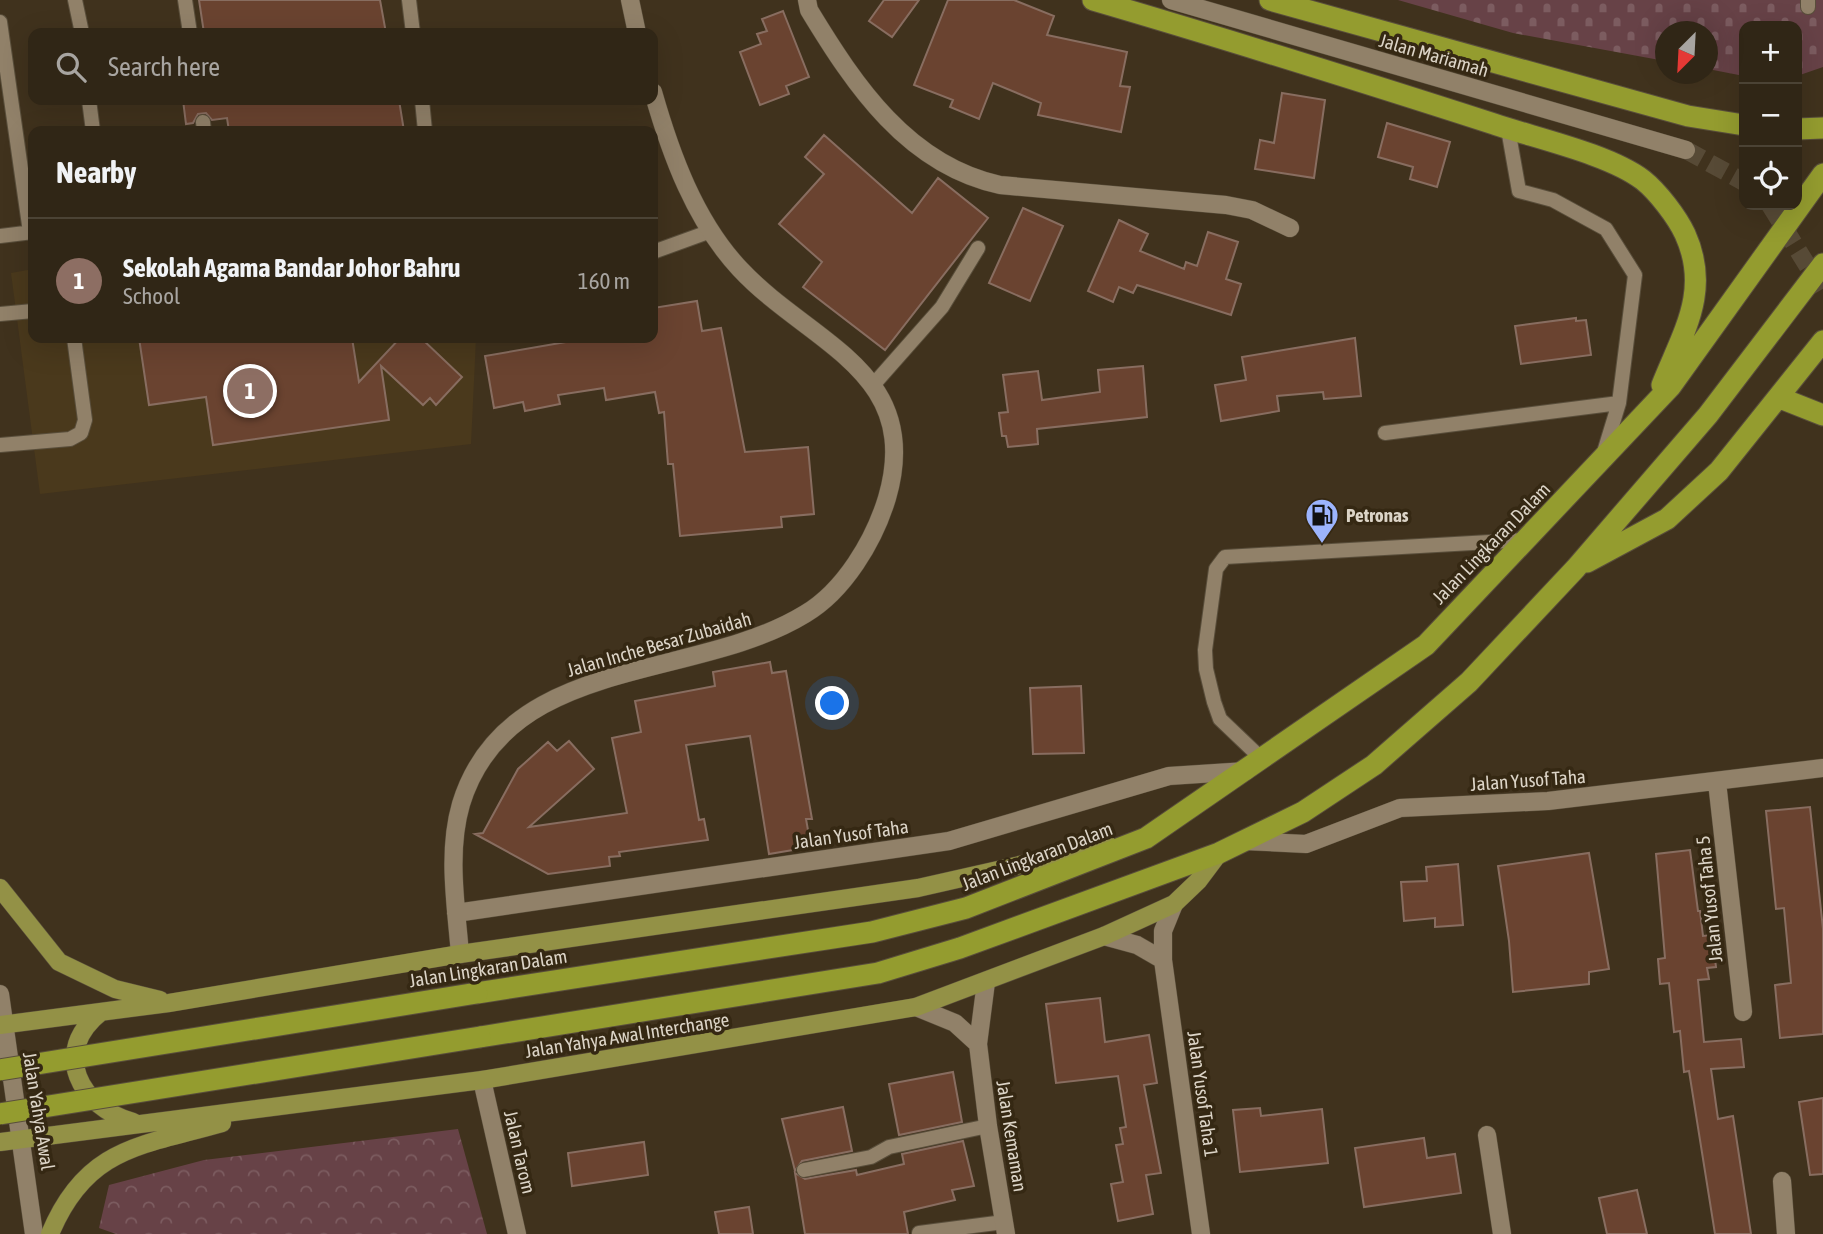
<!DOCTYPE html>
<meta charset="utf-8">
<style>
:root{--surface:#302616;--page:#3c3223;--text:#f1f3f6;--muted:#a8a5a1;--line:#4b4335;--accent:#8c9099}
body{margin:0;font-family:"Asap Condensed",sans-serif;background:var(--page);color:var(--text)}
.controls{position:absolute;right:21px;top:21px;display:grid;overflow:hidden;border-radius:14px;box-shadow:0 7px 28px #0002}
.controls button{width:63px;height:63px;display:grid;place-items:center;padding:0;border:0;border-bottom:2px solid var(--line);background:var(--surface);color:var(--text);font:35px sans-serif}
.compass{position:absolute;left:1655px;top:21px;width:63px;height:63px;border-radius:50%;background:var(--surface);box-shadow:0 7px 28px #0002;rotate:204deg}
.you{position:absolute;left:833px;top:704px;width:24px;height:24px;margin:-18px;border:5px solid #fff;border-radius:50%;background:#1a73e8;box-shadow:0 0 0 10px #1a73e833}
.badge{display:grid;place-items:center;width:46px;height:46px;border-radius:50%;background:var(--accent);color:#fff;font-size:23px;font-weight:700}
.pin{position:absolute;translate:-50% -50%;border:4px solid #fff;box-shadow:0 2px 7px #0006}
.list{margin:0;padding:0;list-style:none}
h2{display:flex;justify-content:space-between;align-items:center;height:91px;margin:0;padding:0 28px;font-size:30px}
h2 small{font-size:23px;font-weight:400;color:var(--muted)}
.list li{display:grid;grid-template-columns:46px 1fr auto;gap:21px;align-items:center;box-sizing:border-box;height:126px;padding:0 28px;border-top:2px solid var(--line)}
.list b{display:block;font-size:26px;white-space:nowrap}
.list p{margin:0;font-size:23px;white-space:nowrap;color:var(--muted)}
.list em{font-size:23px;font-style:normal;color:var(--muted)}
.icon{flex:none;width:38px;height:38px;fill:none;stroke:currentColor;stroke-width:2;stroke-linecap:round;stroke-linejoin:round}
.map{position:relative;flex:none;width:1823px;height:1234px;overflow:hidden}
.search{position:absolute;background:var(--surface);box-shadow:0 7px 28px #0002;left:28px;top:28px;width:630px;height:77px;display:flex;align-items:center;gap:18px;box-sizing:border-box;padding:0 24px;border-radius:14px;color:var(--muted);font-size:26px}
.panel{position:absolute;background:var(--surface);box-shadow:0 7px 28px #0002;left:28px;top:126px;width:630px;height:217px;border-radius:14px}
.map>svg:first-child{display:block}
.built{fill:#4a391c}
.forest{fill:url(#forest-crowns)}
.cemetery{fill:url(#cemetery-stones)}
.building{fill:#6a4330;stroke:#886d60;stroke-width:2}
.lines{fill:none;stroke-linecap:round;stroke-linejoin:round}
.street-tunnel{stroke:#574a36;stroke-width:18;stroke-dasharray:18 9;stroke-linecap:butt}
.lane-casing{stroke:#594e3b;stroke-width:16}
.street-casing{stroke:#594e3b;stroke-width:19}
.secondary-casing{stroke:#594e3b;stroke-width:19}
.primary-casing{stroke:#594e3b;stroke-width:19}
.highway-casing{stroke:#594e3b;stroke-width:23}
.lane{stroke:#918169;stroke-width:14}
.street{stroke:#918169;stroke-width:18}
.secondary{stroke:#918169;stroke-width:18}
.primary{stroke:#939146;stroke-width:18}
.highway{stroke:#949c2f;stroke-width:21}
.highway-bridge-casing{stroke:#594e3b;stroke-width:23;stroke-linecap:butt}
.highway-bridge{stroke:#949c2f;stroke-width:21}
.labels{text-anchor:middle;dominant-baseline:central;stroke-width:7;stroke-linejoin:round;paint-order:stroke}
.street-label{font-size:19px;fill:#dcd4c7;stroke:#352813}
.poi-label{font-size:19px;font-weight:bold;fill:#dcd4c7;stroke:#352813;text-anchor:start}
</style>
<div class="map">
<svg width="1823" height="1234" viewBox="0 0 1823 1234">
<defs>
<pattern id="forest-crowns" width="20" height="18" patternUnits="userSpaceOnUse" patternTransform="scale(1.75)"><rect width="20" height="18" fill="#674247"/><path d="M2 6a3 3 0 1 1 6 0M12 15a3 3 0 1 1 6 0" fill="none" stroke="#7c5c60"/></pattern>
<pattern id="cemetery-stones" width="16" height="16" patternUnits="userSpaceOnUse" patternTransform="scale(1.75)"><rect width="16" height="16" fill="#674247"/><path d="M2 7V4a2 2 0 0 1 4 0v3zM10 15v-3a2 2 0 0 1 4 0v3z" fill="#7c5c60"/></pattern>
</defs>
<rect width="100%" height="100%" fill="#40321d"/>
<path class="built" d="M33,269V338H476L471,444L40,494L11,273Z"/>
<path class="forest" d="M458,1129L487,1234H116L99,1228L109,1185L204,1160Z"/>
<path class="cemetery" d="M1398,0H1823V67L1797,76V26H1744V76L1708,69V32H1666L1665,61L1513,33Z"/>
<path class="building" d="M199,0H380L386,33H204Z
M884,0H919L892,37L869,21Z
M948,0H1014L1054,16L1047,35L1127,52L1120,86L1130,87L1121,132L1038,115L1041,103L993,83L979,119L950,107L953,100L914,85Z
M783,11L809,77L786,86L789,94L760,105L740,52L761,44L757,34L767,31L762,19Z
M1282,93L1325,100L1314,178L1255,169L1260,140L1274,143Z
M183,100H399L404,131H229L227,118L212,120L206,113L198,114L193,123L186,124Z
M1387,123L1450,142L1437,187L1410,179L1413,167L1378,157Z
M824,135L912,213L938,178L988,218L885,350L803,287L822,262L779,224L824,174L805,157Z
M1023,208L1063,226L1030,301L989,283Z
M1119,220L1148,234L1140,251L1184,269L1186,262L1197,266L1208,232L1238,242L1226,279L1241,284L1231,315L1137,285L1133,293L1119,287L1113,302L1088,291Z
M697,301L702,331L721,328L745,452L808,447L814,514L781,517L782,527L680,536L673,464H668L664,412L659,413L655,392L606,400L604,388L558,395L560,404L525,411L523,402L494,408L485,356L589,338H653V308Z
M1576,318V321L1586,320L1591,355L1521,364L1515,326Z
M139,338H352L359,382L400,338H421L462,377L436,405L430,398L423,405L381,366L389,420L213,445L206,397L149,405Z
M1355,338L1361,396L1324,399L1323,392L1277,396L1279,411L1221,421L1215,385L1246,380L1242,357Z
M1143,366L1147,417L1037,429L1038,444L1008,447L1006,436H1002L999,413L1008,412L1003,375L1038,371L1042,400L1100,392L1098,370Z
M770,662L772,673L786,671L812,819H806L811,847L769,854L750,736L686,745L699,820L704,819L708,840L619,852L620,856L609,857L610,866L548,874L475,834L483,833L518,769L548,742L557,751L569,741L594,769L529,827L627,813L612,738L641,732L635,701L715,686L713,672Z
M1081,686L1084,753L1033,754L1030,688Z
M1810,807L1823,929V1034L1780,1038L1775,985L1791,983L1784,908L1776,909L1766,811Z
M1690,850L1698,911H1700L1703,936L1712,935L1716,967L1707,968L1709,979L1698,980L1704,1042L1741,1039L1744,1067L1711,1069L1718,1119L1733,1116L1751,1234H1715L1689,1071L1684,1072L1680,1031L1674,1032L1669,983L1660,984L1658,959L1665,958L1656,854Z
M1589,853L1609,969L1589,972V984L1513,992L1509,941L1498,866Z
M1458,864L1463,925L1435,927V918L1404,921L1401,882L1427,881L1426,867Z
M1100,998L1105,1042L1149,1035L1157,1083L1144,1085L1161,1173L1146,1175L1153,1214L1118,1221L1111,1184L1123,1182L1116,1145L1123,1144L1120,1128L1126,1127L1118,1076L1056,1083L1046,1004Z
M953,1072L962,1122L899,1135L889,1084Z
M1823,1098V1174L1810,1175L1799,1102Z
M843,1107L852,1151L802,1161L795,1171L782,1119Z
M1260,1108L1261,1116L1322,1109L1328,1163L1240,1172L1233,1110Z
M1424,1138L1427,1158L1455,1154L1461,1193L1364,1207L1355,1148Z
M963,1141L974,1186L952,1190L955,1200L904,1212L908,1234H805L795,1173L805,1179L856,1170L857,1175L904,1164L902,1154Z
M644,1142L648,1175L572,1186L568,1153Z
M1637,1190L1647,1234H1607L1599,1198Z
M749,1207L753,1234H719L715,1212Z"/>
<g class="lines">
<path class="street-tunnel" d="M1686,150L1744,182
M1770,205L1823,291"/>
<defs>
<path id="lane" d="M75,0L82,33
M185,0L190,33
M409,0L413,33
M1808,0V7
M0,22L30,232
M89,100L93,131
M422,100L425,131
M203,122L204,131
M1508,129L1519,191L1553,200L1606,229L1635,275L1619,403L1604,452
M0,236L33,232
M653,252L711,231
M0,314L33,311
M874,384L942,307L978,248
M1385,433L1619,403
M0,445L70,439L81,433L85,420L74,338
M1263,760L1220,719L1214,702L1206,669L1205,650L1216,569L1225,557L1525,540
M804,1170L871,1157L889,1147L988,1126
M919,1233L1004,1222"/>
<path id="street" d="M630,0L637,33
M807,0L809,10C855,86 908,165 1000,185L1226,205L1252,210L1290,228
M1171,0L1686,150
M1717,782L1743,1012
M1244,841L1306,844L1400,808L1548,801L1823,768
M1174,904L1163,931V960L1201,1234
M456,913L949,841L1169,776L1246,771
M1104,936L1137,945L1163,960
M460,954C456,905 447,852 461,804C507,654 694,682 805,614C844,591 874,541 887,498C924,371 810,344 740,269C695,221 671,155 653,92
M986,982L978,1044L988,1126L1006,1234
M916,1007L955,1023L978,1044
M482,1080L517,1234
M1487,1135L1502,1234
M1782,1181L1786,1234"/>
<path id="secondary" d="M0,994L34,1234"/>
<path id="primary" d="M0,888L59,962L115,989L160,1000
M101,1012C50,1052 80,1107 133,1122
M0,1025L169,1003L460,954L918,888L1108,845
M0,1142L482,1080L916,1007L1104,936L1174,904L1198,881L1219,853
M50,1234C86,1147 141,1146 222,1123"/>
<path id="highway" d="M1093,0C1227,39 1360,81 1494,124C1535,138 1609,154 1643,180C1658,192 1677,217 1685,234C1711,291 1683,332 1662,385
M1270,0L1688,116L1744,125
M1797,129L1823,128
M1780,398L1823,415
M1587,562L1667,519L1719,471L1823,341
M477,993L872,932L966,908L1146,838L1426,645L1671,386L1823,174
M480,1037L878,973L960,948L1219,853L1303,812L1374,765L1469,682L1576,568L1708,415L1823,264"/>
</defs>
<use href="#lane" class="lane-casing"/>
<use href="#street" class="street-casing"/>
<use href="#secondary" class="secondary-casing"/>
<use href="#primary" class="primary-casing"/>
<use href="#highway" class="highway-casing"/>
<use href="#lane" class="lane"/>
<use href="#street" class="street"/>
<use href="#secondary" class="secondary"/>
<use href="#primary" class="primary"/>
<use href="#highway" class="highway"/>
<defs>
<path id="highway-bridge" d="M0,1070L477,993
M0,1114L480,1037"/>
</defs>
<use href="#highway-bridge" class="highway-bridge-casing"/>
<use href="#highway-bridge" class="highway-bridge"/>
</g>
<defs>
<symbol id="fuel-pin" viewBox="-11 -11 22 30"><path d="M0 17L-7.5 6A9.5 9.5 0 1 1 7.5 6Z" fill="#9cb4fd" stroke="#352813"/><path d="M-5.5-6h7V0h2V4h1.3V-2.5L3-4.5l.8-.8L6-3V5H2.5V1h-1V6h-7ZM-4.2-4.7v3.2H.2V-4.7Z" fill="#111"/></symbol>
</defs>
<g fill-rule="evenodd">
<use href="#fuel-pin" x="1303" y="496" width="38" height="52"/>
</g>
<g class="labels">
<g class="street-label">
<text transform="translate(1434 55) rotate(16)">Jalan Mariamah</text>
<text transform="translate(1491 543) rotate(-46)">Jalan Lingkaran Dalam</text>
<text transform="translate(659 644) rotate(-16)">Jalan Inche Besar Zubaidah</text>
<text transform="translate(1528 780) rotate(-4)">Jalan Yusof Taha</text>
<text transform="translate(851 834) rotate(-8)">Jalan Yusof Taha</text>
<text transform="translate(1037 856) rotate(-21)">Jalan Lingkaran Dalam</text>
<text transform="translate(1709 899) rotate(-96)">Jalan Yusof Taha 5</text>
<text transform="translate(488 968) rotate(-9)">Jalan Lingkaran Dalam</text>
<text transform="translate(627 1035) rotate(-9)">Jalan Yahya Awal Interchange</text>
<text transform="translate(1203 1094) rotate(82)">Jalan Yusof Taha 1</text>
<text transform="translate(39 1111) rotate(81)">Jalan Yahya Awal</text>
<text transform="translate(1012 1136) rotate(81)">Jalan Kemaman</text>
<text transform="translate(520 1152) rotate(77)">Jalan Tarom</text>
</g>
<g class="poi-label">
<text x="1346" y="515">Petronas</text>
</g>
</g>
</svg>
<div class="controls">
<button>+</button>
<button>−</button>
<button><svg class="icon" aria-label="locate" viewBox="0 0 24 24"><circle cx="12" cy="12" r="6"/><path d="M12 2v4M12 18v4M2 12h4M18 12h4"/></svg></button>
</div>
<svg class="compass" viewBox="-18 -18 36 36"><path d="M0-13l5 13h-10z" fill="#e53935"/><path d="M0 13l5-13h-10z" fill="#a8a5a1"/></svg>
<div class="you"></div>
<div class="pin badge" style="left:250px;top:391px;background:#8d6e63">1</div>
<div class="search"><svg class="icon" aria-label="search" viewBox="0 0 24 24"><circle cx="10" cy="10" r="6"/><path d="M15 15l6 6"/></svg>Search here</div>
<section class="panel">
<h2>Nearby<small></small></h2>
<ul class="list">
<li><span class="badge" style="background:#8d6e63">1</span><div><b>Sekolah Agama Bandar Johor Bahru</b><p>School</p></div><em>160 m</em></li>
</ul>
</section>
</div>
